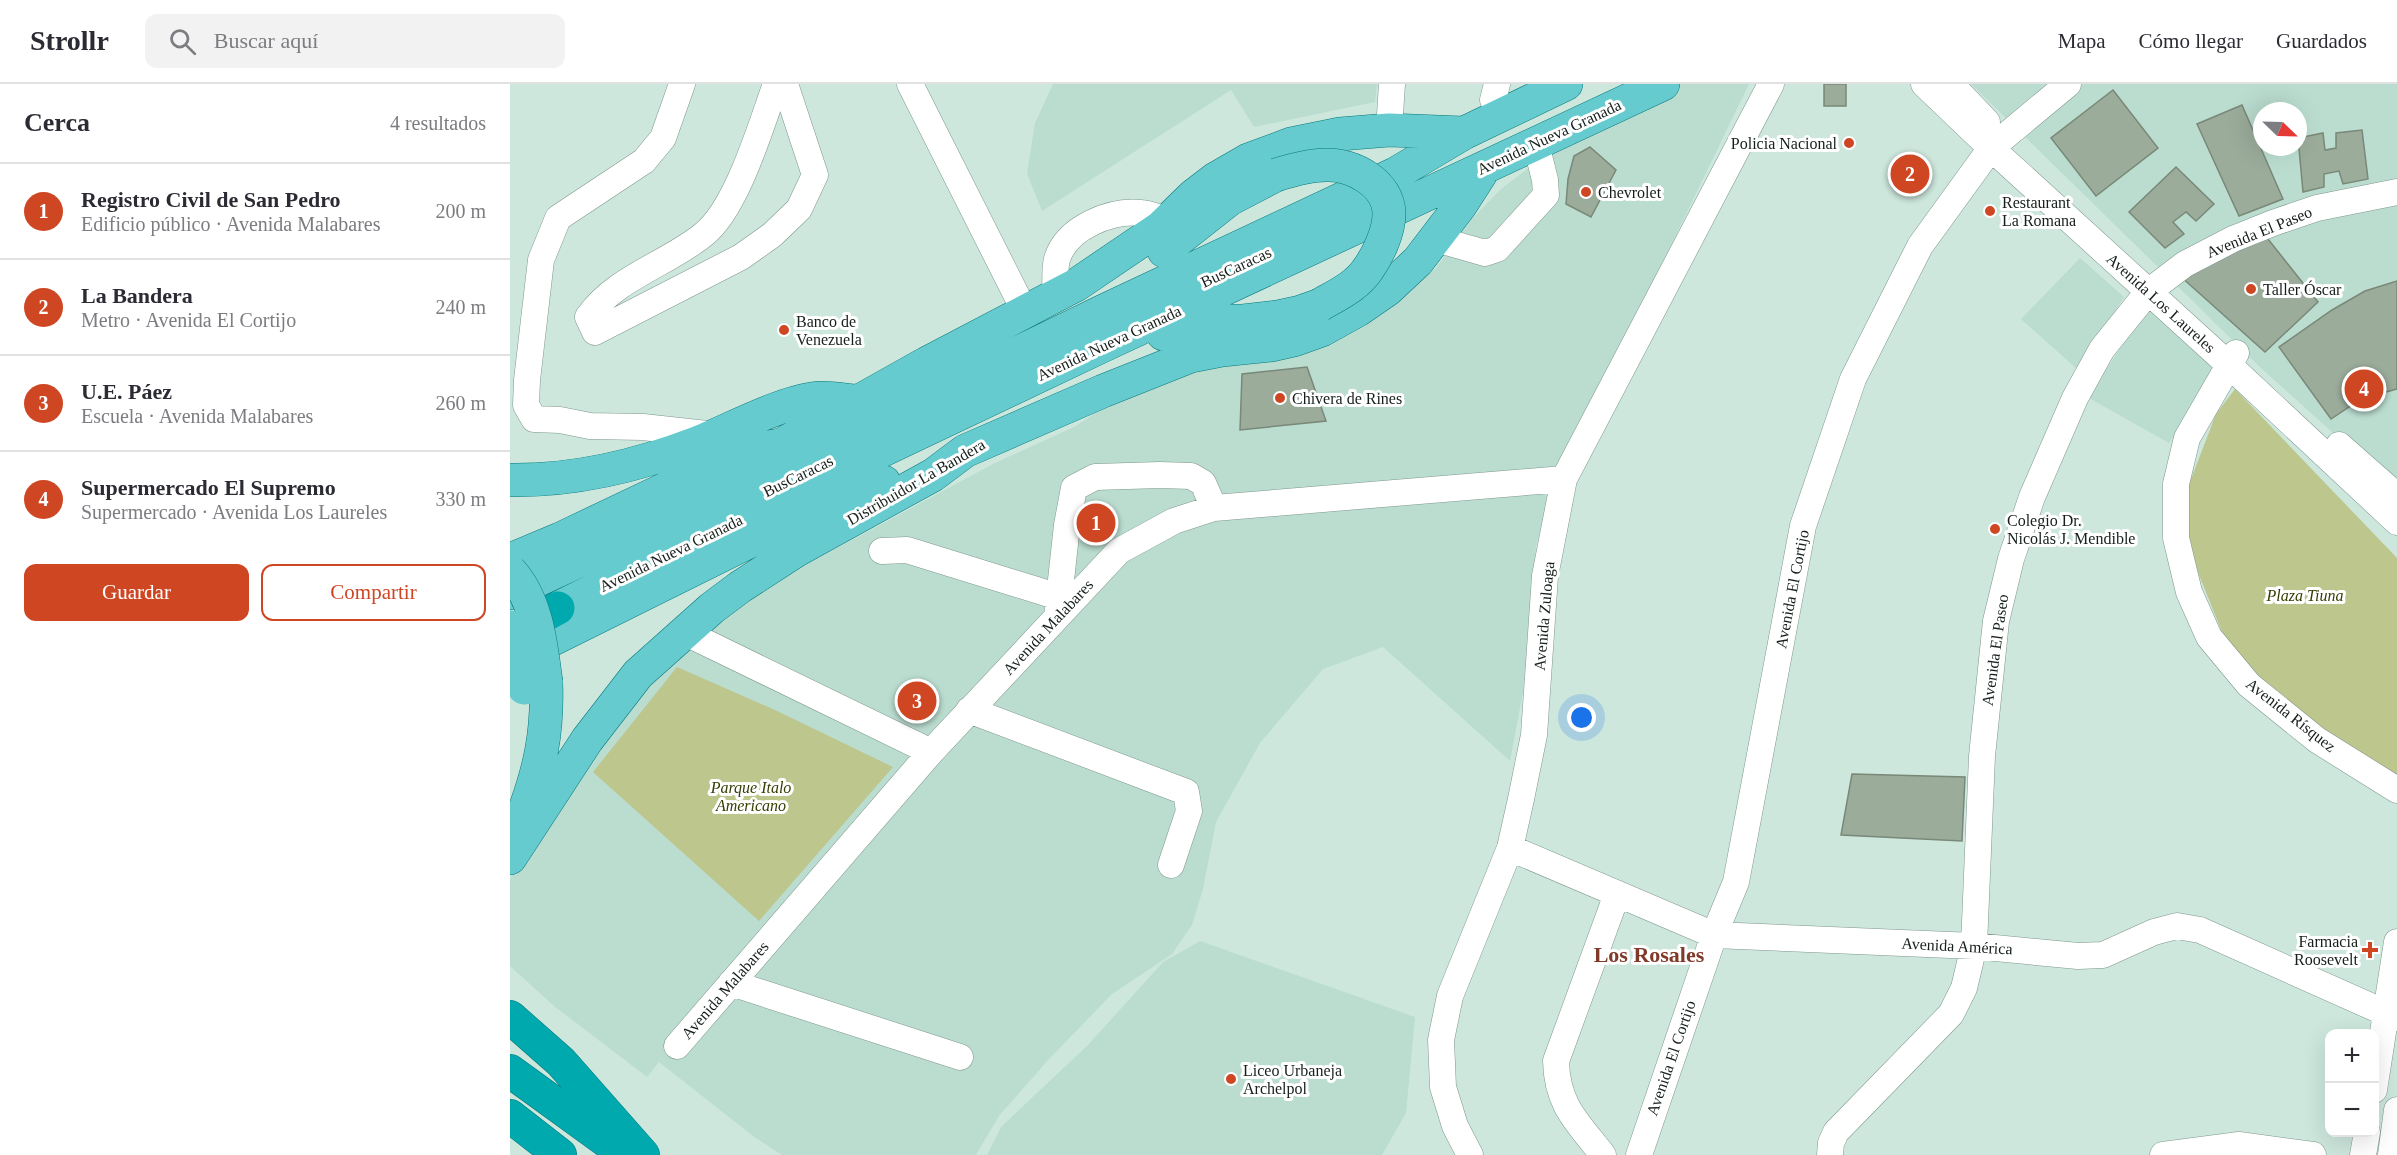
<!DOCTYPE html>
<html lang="es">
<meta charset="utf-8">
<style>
:root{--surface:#fff;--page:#f2f2f3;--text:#2b2b33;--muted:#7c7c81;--line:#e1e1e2;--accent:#cf4623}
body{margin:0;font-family:Georgia,serif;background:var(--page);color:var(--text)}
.controls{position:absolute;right:18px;bottom:18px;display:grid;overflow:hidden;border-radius:12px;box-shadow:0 6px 24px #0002}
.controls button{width:54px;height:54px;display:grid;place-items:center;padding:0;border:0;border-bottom:2px solid var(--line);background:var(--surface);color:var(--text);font:30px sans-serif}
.compass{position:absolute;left:1743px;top:18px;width:54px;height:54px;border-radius:50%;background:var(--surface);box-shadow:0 6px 24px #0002;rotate:113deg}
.you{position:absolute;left:1072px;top:634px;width:21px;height:21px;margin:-15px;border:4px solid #fff;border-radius:50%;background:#1a73e8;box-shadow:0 0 0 9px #1a73e833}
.badge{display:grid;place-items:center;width:39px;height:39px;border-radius:50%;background:var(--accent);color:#fff;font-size:20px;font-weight:700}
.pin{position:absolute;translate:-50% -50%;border:3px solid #fff;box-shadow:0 2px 6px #0006}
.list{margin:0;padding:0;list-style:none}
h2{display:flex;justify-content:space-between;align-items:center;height:78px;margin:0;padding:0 24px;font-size:26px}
h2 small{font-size:20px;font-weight:400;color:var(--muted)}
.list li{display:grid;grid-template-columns:39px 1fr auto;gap:18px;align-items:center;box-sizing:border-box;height:96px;padding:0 24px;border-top:2px solid var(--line)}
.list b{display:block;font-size:22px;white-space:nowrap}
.list p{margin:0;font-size:20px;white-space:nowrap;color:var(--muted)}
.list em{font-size:20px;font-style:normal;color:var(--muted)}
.actions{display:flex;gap:12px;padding:18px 24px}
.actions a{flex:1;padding:14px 0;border:2px solid var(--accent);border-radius:12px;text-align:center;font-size:21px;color:var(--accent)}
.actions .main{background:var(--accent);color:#fff}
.icon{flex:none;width:33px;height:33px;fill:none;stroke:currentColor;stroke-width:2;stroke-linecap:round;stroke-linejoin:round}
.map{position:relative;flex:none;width:1887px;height:1071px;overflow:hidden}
header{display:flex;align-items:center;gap:36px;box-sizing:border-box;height:84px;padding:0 30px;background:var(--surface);border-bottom:2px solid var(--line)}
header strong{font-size:28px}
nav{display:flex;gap:33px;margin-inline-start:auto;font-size:21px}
.search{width:420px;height:54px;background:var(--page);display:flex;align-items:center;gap:15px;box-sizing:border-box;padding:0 21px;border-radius:12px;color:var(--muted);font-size:22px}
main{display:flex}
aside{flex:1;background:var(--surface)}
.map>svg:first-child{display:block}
.built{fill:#bbddd0;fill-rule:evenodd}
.green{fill:#bcc68d}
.building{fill:#9bac9b;stroke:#798878;stroke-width:1.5}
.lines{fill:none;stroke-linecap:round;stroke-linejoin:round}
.minor-casing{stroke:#7f978f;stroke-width:27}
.major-casing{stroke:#07787b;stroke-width:34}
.highway-casing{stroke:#07787b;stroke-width:34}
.minor{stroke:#fff;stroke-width:26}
.major{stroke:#66cbce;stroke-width:33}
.highway{stroke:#00a9ae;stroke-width:33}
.major-bridge-casing{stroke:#07787b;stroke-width:34;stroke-linecap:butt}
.major-bridge{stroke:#66cbce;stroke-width:33}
.poi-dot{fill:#cf4623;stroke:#fff;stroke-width:2}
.labels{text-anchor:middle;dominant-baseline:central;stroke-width:6;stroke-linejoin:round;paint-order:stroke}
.street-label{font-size:16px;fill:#151e1b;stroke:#fff}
.poi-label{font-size:16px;fill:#151e1b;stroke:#fff;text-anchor:start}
.park-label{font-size:16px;font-style:italic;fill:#373e04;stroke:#fff}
.district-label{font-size:22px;font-weight:bold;fill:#7f3a29;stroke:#fff}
</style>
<header>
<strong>Strollr</strong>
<div class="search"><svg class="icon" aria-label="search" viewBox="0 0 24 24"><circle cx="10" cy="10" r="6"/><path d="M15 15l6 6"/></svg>Buscar aquí</div>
<nav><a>Mapa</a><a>Cómo llegar</a><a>Guardados</a></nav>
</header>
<main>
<aside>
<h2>Cerca<small>4 resultados</small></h2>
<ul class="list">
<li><span class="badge">1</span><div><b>Registro Civil de San Pedro</b><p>Edificio público · Avenida Malabares</p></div><em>200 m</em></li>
<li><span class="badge">2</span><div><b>La Bandera</b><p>Metro · Avenida El Cortijo</p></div><em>240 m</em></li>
<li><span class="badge">3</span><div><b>U.E. Páez</b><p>Escuela · Avenida Malabares</p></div><em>260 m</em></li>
<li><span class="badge">4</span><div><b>Supermercado El Supremo</b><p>Supermercado · Avenida Los Laureles</p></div><em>330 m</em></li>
</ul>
<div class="actions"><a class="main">Guardar</a><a>Compartir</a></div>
</aside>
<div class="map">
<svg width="1887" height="1071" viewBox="0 0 1887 1071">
<rect width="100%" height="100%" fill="#cde7dd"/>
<path class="built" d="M543,0H867L865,18L744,43L721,6L532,127L517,90L525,39Z
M1164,0H1239L1059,372L1033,437L1026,462L1013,608L1000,677L873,563L813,585L750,659L706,738L693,805L682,841L662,870L602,910L539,975L489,1032L466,1071H272L243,1052L149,978L137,993L44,922L0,882V794L21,754L85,658L153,586L231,521L275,492L483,380L566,342L613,310L890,216L926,184L962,135L991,105L1032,74Z
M1461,0H1887V407L1751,284ZM1752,27H1788V63H1752Z
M1570,174L1614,213L1568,286L1511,235Z
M1640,221L1709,285L1659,359L1577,313Z
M690,857L905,933L896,1029L872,1071H477L491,1043L578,961L653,878Z"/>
<path class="green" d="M1725,305L1887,474V697L1776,631L1718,563L1689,491L1675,445L1676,408L1706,330Z
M167,583L265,626L383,683L249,837L83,688Z"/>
<path class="building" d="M1314,0H1336V22H1314Z
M1603,6L1648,64L1586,112L1541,54Z
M1732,21L1773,115L1729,132L1687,40Z
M1852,46L1858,95L1833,100L1829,87L1814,90V103L1793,108L1788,54L1813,49L1815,66L1826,64V49Z
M1080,63L1106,86L1081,133L1056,120L1058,95L1064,72Z
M1666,83L1704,120L1686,137L1676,128L1663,138L1674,150L1655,164L1619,128Z
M1754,150L1808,218L1755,268L1670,192Z
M1887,197V305L1851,315L1821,335L1769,263L1822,226L1855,207Z
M797,283L816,337L730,346L732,290Z
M1342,690L1455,693L1452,757L1331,751Z"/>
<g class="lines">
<defs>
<path id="minor" d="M172,0L153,54L134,77L48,134L31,176L17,296L16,321L24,335L50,336L80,342L133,343L206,351
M266,0C251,41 227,125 193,151C157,180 105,194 78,233L85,248L231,173L262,151L289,125L305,91L275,0
M400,0L515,228
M987,0L983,16L991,30
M1414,0L1481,64L1719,281L1887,438
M1441,0L1477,38
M879,46L882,0
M926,155L975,169L987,165L1036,111L1035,96L1026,60
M545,212C546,201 544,186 547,175C557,143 601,126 631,129C640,129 649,134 658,137
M1726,269L1677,354L1666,400V454L1679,508L1699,553L1739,601L1807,656L1887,706
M1829,361L1887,412
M372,467L397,466L549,513
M547,533L557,441L564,404L585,393L650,391L681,392L693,399L704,424
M174,548L421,668
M459,626L676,708L679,727L661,781
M1000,764L1204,851L1464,862L1568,872L1593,871L1644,848L1667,842L1690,846L1887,934
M221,899L450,973
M167,962L421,668L609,467L664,437L704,424L1054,395
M1864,1006L1887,858
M960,1071L945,1042L933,1003L931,956L940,912L1000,764L1011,715L1024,651L1035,492L1054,395L1261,0
M1093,1071C1067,1038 1047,1021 1046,977L1107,810
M1129,1071L1204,851L1226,798L1293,442L1343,295L1410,162L1481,64L1558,0
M1320,1071L1321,1059L1326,1048L1441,930L1454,904L1464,862L1472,672L1486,537L1501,475L1522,413L1565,314L1592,265L1638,208L1675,180L1723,155L1763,139L1807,124L1887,108
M1653,1071L1729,1061L1803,1071
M1853,1071L1857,1048
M1881,1071L1887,1026"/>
<path id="major" d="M654,167L720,115L766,91
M653,250L702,237H733L767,233L790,228L810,221
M276,358L417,279L566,201L650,144L684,111L705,95L738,76L781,60L830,50L879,46L954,49
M0,396C64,397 127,382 187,359C220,346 277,315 311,314C323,314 335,316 347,317
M0,476L50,455L233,368L270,361
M0,509L364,339L589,229L885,90L954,49L1056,0
M48,524L228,435L590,263L1153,0
M7,573L311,422L374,398
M12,733C30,686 38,648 36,598
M0,774L77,656L128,590L202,524L230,503L287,466L423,391L455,367L593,307L681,272L712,266L762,261L784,256L812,246L848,226L877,206L908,177L950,122L975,83"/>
<path id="highway" d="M2,549L48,524
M0,933L51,978L133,1071
M0,987L116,1071
M0,1032L50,1071"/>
</defs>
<use href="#minor" class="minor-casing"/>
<use href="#major" class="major-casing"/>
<use href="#highway" class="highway-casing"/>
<use href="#minor" class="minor"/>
<use href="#major" class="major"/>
<use href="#highway" class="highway"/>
<defs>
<path id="major-bridge" d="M766,91C782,86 799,81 816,81C842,80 879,99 879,130C879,148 868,171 858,185C847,202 827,211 810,221
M0,487C27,516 31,560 36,598
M0,543L6,557L14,604"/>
</defs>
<use href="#major-bridge" class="major-bridge-casing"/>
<use href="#major-bridge" class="major-bridge"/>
</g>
<g class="poi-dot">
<circle cx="1339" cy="59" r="6"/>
<circle cx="1076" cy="108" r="6"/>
<circle cx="1480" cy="127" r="6"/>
<circle cx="1741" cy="205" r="6"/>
<circle cx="274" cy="246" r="6"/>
<circle cx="770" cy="314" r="6"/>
<circle cx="1485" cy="445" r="6"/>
<path d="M1857 857h6v6h6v6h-6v6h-6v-6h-6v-6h6z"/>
<circle cx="721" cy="995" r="6"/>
</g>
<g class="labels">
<g class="street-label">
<text transform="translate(1039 53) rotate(-25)">Avenida Nueva Granada</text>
<text transform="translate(1749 148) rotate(-22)">Avenida El Paseo</text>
<text transform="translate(726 183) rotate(-25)">BusCaracas</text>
<text transform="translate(1651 219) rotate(42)">Avenida Los Laureles</text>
<text transform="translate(599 259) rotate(-25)">Avenida Nueva Granada</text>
<text transform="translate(288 392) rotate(-26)">BusCaracas</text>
<text transform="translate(406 398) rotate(-30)">Distribuidor La Bandera</text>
<text transform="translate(161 469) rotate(-26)">Avenida Nueva Granada</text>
<text transform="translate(1282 505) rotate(-79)">Avenida El Cortijo</text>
<text transform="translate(1034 532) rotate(-85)">Avenida Zuloaga</text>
<text transform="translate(538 543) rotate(-47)">Avenida Malabares</text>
<text transform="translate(1485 566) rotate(-82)">Avenida El Paseo</text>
<text transform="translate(1781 631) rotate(38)">Avenida Rísquez</text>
<text transform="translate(1447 862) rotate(3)">Avenida América</text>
<text transform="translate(215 906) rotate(-49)">Avenida Malabares</text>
<text transform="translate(1161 974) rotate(-71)">Avenida El Cortijo</text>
</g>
<g class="poi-label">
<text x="1327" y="59" text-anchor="end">Policia Nacional</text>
<text x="1088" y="108">Chevrolet</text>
<text x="1492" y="118">Restaurant<tspan x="1492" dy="18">La Romana</tspan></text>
<text x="1753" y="205">Taller Óscar</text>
<text x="286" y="237">Banco de<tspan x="286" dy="18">Venezuela</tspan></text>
<text x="782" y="314">Chivera de Rines</text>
<text x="1497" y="436">Colegio Dr.<tspan x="1497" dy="18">Nicolás J. Mendible</tspan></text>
<text x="1848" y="857" text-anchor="end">Farmacia<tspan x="1848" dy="18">Roosevelt</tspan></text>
<text x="733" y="986">Liceo Urbaneja<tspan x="733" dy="18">Archelpol</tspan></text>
</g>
<g class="park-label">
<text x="1795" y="511">Plaza Tiuna</text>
<text x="241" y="703">Parque Italo<tspan x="241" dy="18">Americano</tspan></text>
</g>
<g class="district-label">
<text x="1139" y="870">Los Rosales</text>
</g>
</g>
</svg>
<div class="controls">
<button>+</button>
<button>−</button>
</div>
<svg class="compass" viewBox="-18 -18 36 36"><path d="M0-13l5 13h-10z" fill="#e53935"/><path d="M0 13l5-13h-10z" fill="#7c7c81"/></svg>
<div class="you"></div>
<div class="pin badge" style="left:586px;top:439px">1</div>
<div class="pin badge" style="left:1400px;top:90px">2</div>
<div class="pin badge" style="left:407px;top:617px">3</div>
<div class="pin badge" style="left:1854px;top:305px">4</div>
</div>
</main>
